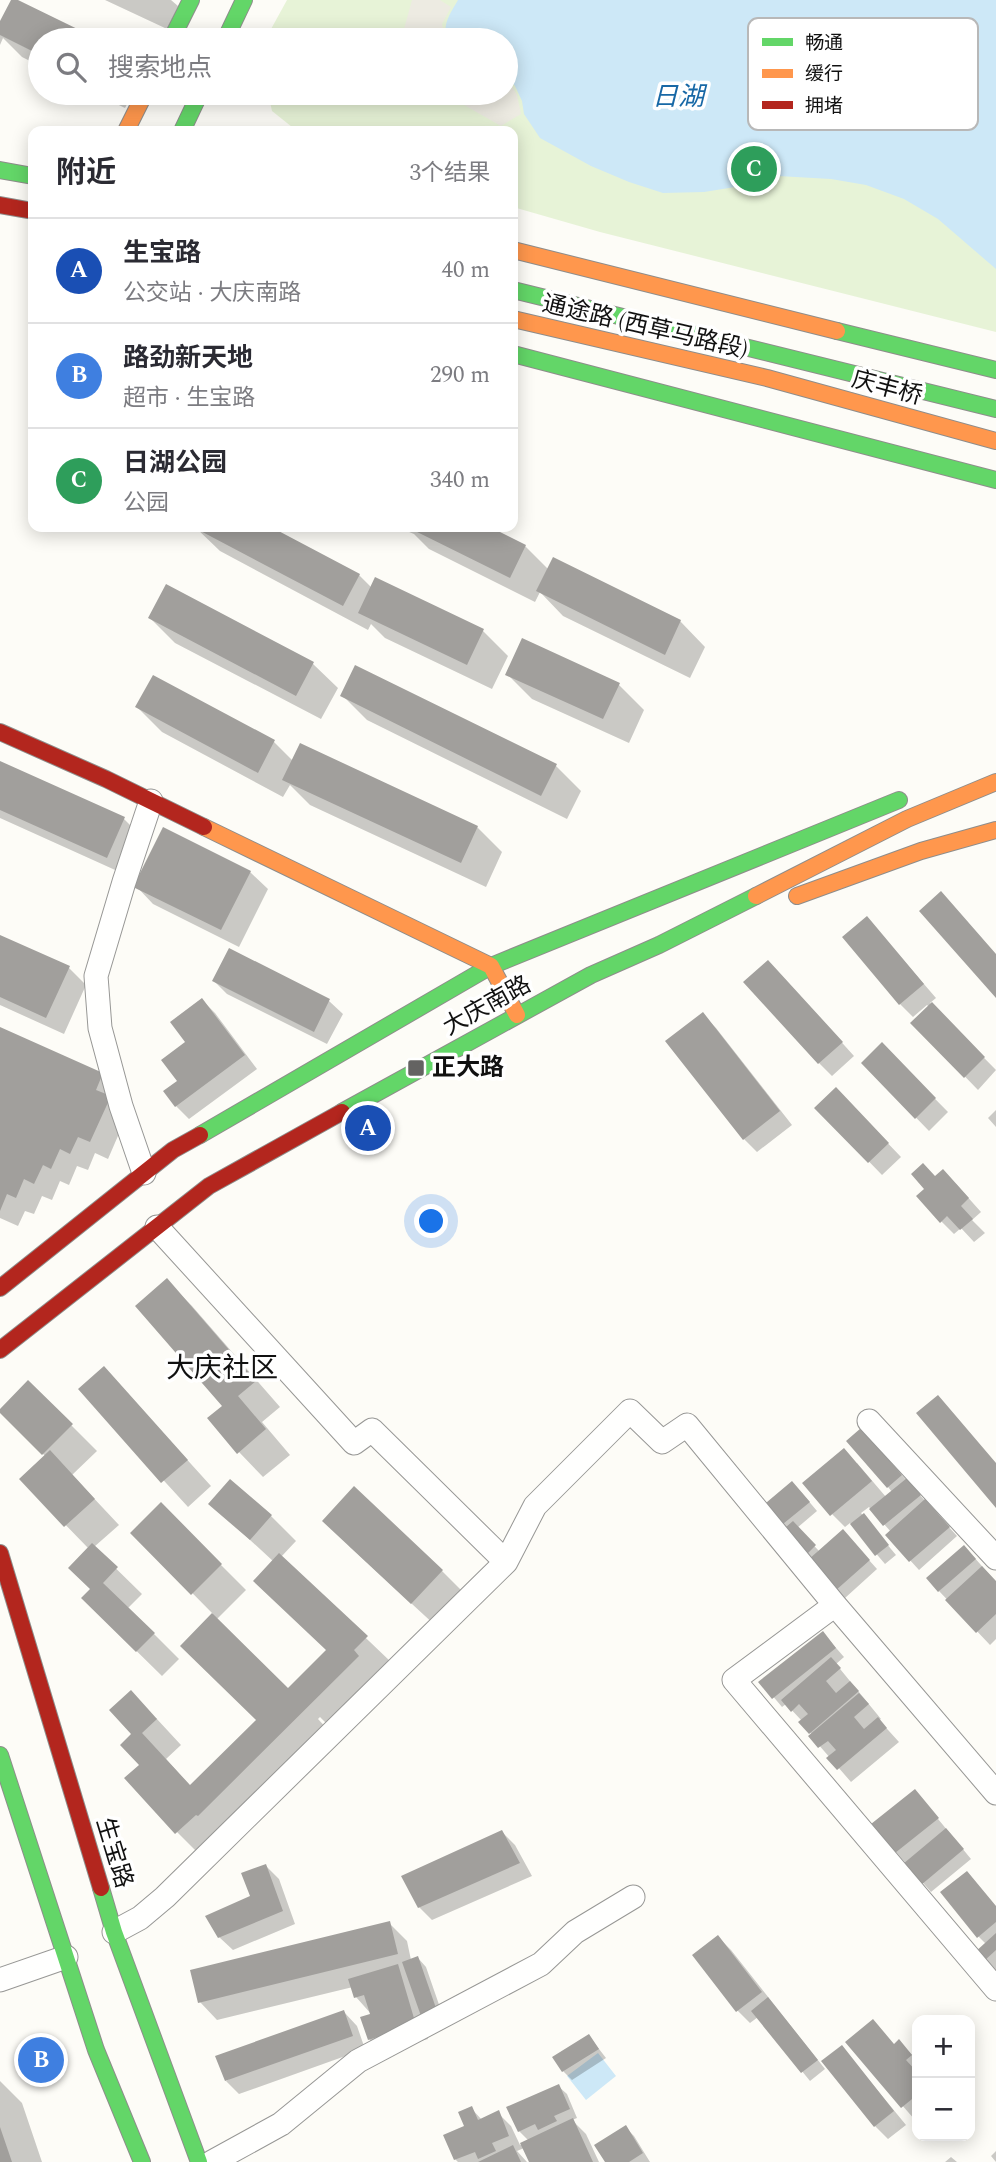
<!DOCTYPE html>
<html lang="zh">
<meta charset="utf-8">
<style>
:root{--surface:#fff;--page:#f2f2f3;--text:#2b2b33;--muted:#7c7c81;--line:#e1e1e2;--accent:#646362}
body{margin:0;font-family:Spectral,"Noto Sans SC",serif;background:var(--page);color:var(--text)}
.controls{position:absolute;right:21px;bottom:21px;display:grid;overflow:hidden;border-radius:14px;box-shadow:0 4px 18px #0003}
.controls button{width:63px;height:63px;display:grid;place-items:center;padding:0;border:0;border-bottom:2px solid var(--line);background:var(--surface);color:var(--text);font:35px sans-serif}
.you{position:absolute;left:432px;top:1222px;width:24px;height:24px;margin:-18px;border:5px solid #fff;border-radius:50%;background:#1a73e8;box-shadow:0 0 0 10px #1a73e833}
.badge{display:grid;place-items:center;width:46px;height:46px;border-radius:50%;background:var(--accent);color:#fff;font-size:23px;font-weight:700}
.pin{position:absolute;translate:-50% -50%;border:4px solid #fff;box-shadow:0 2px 7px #0006}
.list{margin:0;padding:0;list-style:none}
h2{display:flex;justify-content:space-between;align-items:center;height:91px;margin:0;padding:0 28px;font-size:30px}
h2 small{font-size:23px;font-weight:400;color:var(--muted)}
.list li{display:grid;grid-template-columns:46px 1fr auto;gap:21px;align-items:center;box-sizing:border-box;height:105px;padding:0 28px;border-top:2px solid var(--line)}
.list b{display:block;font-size:26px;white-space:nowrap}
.list p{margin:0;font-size:23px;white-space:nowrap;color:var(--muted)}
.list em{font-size:23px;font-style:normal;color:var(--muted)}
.icon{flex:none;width:38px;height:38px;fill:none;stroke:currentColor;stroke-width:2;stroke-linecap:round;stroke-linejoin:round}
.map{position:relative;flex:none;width:996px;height:2162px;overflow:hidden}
.search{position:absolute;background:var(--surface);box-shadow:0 4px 18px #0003;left:28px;top:28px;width:490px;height:77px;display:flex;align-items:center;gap:18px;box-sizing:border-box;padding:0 24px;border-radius:38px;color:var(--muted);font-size:26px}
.panel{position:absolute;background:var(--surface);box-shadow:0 4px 18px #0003;left:28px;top:126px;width:490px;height:406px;border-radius:14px}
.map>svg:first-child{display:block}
.green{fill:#e7f3d7}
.plaza{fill:#edebe2}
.water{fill:#cde8f7}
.shadow{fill:#0003}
.building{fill:#a19f9c}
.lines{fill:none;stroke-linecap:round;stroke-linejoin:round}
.street-casing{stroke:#979795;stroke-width:25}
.fast-casing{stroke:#8e8d8b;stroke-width:18}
.slow-casing{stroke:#8e8d8b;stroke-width:18}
.jam-casing{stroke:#8e8d8b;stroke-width:18}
.street{stroke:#fffffe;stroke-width:23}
.fast{stroke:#63d668;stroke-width:16}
.slow{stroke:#ff974d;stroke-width:16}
.jam{stroke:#b3261e;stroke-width:16}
.poi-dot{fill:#646362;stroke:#fff;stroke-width:2.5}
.labels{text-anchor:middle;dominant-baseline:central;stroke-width:7;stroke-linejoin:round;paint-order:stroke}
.street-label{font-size:24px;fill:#111;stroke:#fff}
.poi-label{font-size:24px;font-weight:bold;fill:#111;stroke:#fff;text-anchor:start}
.water-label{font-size:26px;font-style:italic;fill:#1768a6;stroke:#fff}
.quarter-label{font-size:28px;fill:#111;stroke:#fff}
.key{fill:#fff;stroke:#b8b8b8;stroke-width:2}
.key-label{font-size:19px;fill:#111}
</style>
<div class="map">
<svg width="996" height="2162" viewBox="0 0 996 2162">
<rect width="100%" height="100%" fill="#fdfcf7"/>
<path class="green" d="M287,0H996V332L600,232L513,207V131H297L272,111L268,93H506V40H265Z"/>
<path class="plaza" d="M412,0H440L451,7L442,24L445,40H401Z
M506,80L509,81L517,95L521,114L501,126L443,93H506Z"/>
<path class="water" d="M458,0H996V269L938,219L904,199L866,185L831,179L778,176L735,187L704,192L663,193L629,182L591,166L540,138L524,114L522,101L515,86L506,75V40H447C442,24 450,14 458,0Z
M598,2053L616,2076L586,2100L567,2076Z"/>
<path class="shadow" d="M12,0H14L96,40H40V66L22,57L3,38L0,45V25Z
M105,0H171L178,6L167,29Z
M94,93H133L125,108Z
M195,527H267L359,575L372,588L483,631L508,656L492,689L385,638L371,624L368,630L220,551Z
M397,527H486L525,546L549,570L554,559L680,621L705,647L690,678L563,616L540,592L535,602L429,549L414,534Z
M150,618L312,663L338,688L321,719L175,643Z
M507,674L619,685L644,710L629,743L532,699Z
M153,677L274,742L293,761L477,827L502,852L486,887L310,805L290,785L283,797L162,732L137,707Z
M342,695L556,766L581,791L567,819L367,720Z
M0,763L124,819L141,836L124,874L0,818Z
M250,872L268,889L239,947L153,904L136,886Z
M867,918L936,998L930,1003L996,1070L978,1090L913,1023L929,1007L927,1005L913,1017L900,1004Z
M0,937L69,968L86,985L64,1034L0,1005Z
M229,950L329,1001L343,1014L327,1044L227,994L214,981Z
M781,975L854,1056L832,1076L819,1063Z
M202,1000L215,1013L257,1069L189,1119L176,1106L187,1043Z
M703,1015L716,1028L792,1125L757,1152L744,1139Z
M0,1029L102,1074L127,1115L108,1159L95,1153L88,1170L77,1166L69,1185L60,1181L52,1200L42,1196L34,1214L25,1211L18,1226L0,1218Z
M882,1045L948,1112L929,1131L863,1063Z
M836,1089L901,1157L882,1175L817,1108Z
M996,1110V1127L988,1118Z
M935,1178L956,1184L981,1212L972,1220L985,1233L974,1242L961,1228L954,1234L941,1221Z
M167,1281L192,1306L280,1407L262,1422L290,1455L263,1477L239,1452L224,1406Z
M104,1368L211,1486L188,1507L80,1389Z
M28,1382L97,1451L72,1475L119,1525L94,1547L142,1594L128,1608L179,1659L162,1676L108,1623L92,1589L89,1549L21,1479L46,1457L1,1411Z
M869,1439L957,1536L919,1570L887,1535L891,1532L869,1507L861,1513L896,1555L885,1564L850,1523L845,1527L832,1514L857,1463L886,1497L892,1492L888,1487Z
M801,1492L817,1511L797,1528L820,1552L851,1540L877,1569L845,1598L780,1527Z
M211,1504L271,1516L296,1541L281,1557L391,1662L326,1723L320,1717L318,1719L331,1733L202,1857L177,1832L142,1765L123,1745L156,1718L181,1745L166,1759L191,1787L258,1720L182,1646L213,1614L133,1533L161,1505L246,1590L216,1620L288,1690L328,1651L274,1562Z
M349,1546L442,1571L467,1596L437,1627Z
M973,1556L996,1582V1639L990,1645L939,1591Z
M823,1633L844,1657L836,1664L881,1719L879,1720L899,1742L851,1782L811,1736L812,1735L802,1721L786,1704L782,1707L761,1682Z
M915,1791L971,1859L931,1892L896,1852Z
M502,1832L515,1845L532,1876L432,1920L419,1907Z
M266,1866L279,1879L295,1924L233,1950L219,1937L252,1897Z
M996,1907V1973L977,1953L986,1944L978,1936Z
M389,1923L407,1941L411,1960L418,1958L426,1967L444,2019L421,2014L428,2039L382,2052L369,2039L372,2015L356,1997L353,1987L217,2020L200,2002Z
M718,1937L731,1950L825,2069L810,2081L758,2017L750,2023L737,2010Z
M344,2012L357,2026L365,2049L239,2094L226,2081Z
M589,2036L606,2058L572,2080L563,2071Z
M899,2041L917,2060V2119L915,2120L847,2042L895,2045Z
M842,2047L906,2125L888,2139L875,2126Z
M0,2081L22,2103L42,2162H0Z
M558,2086L567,2094L577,2118L572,2120L586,2134L599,2162H531L524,2148L517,2151L527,2162H458L455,2159L471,2108L482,2120L498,2113L511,2126L520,2145L529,2141L519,2131Z
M625,2127L634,2136L650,2162H607Z
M996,2151V2162L991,2156Z
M951,2157L957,2162H945Z"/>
<path class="building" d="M11,0H18L100,40H40V55L0,35V21Z
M193,527H271L360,574L343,606Z
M407,527H490L526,545L510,578Z
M553,557L681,620L665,655L536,591Z
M375,577L484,629L467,665L358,613Z
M166,584L314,662L296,696L148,618Z
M522,638L620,683L603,719L505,675Z
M355,665L557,764L541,796L340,696Z
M153,675L275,740L258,773L135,707Z
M300,743L478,826L461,863L282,780Z
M0,761L125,817L107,858L0,810Z
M163,827L251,871L221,930L133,887Z
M941,891L996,954V998L919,911Z
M867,916L924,984L899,1005L842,937Z
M0,935L70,966L46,1018L0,997Z
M229,948L330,999L314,1032L212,981Z
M768,960L843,1042L818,1064L743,982Z
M202,998L245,1055L175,1107L163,1091L177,1081L161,1060L185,1042L170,1022Z
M932,1002L985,1057L964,1078L910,1023Z
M703,1012L780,1111L743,1140L665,1041Z
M0,1027L103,1073L96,1090L111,1096L90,1142L78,1137L70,1154L60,1149L51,1169L43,1165L34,1184L24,1179L16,1198L7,1194L0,1211Z
M882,1042L936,1098L915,1119L861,1063Z
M836,1087L889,1143L868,1163L814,1108Z
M923,1163L935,1176L943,1169L969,1198L961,1206L973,1219L960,1230L947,1216L940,1223L916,1196L924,1189L911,1174Z
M167,1278L256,1381L238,1396L266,1429L237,1454L207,1418L222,1406L135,1306Z
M104,1366L188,1460L161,1483L78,1389Z
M28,1380L73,1424L42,1455L0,1413V1409Z
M938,1395L996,1463V1508L916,1413Z
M861,1428L902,1475L887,1488L846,1441Z
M844,1448L872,1481L830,1516L802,1483Z
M50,1450L95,1499L64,1527L19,1479Z
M907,1478L921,1495L883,1526L869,1509Z
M230,1479L272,1515L250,1540L208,1504Z
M792,1481L810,1502L778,1528L761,1507Z
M354,1486L443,1570L411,1604L322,1521Z
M925,1499L950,1527L909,1562L885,1535Z
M161,1502L222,1564L191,1595L130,1533Z
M864,1513L889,1545L875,1556L850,1524Z
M793,1521L816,1545L803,1558L779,1533Z
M843,1529L870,1560L835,1591L808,1560Z
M92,1543L118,1567L103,1583L155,1633L136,1652L81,1598L90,1589L68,1568Z
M964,1545L976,1559L938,1592L926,1578Z
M279,1553L368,1636L354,1650L359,1656L198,1816L196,1815L175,1834L124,1778L139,1765L120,1745L131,1734L109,1710L131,1690L157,1719L142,1733L190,1785L256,1720L180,1646L212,1613L288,1688L326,1650L253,1581Z
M982,1566L996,1581V1614L976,1633L945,1600Z
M823,1631L836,1648L772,1699L758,1682Z
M831,1657L841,1668L826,1681L836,1693L850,1681L859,1691L809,1734L798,1722L808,1714L799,1704L791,1712L781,1700Z
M859,1693L869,1704L854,1717L864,1729L878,1717L887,1728L837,1770L826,1758L836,1750L828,1741L818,1748L808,1736Z
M915,1789L939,1818L895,1853L871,1824Z
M946,1828L964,1849L921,1885L903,1864Z
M502,1830L520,1863L418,1908L401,1876Z
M266,1864L283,1911L218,1938L205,1916L250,1896L241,1873Z
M967,1871L996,1906V1922L977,1938L940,1892Z
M390,1921L398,1954L198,2003L190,1970Z
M996,1933V1950L983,1962L974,1953Z
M718,1935L762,1992L736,2012L692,1955Z
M418,1956L437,2011L421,2016L402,1962Z
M398,1964L416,2025L368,2040L360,2017L370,2014L364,1995L354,1998L348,1979Z
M768,1997L818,2060L801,2073L751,2011Z
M344,2010L353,2036L225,2081L215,2056Z
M873,2019L894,2044L899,2039L912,2055L906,2060L917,2072V2095L901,2108L845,2042Z
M589,2034L599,2049L562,2072L552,2057Z
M842,2045L894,2111L874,2127L821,2061Z
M559,2084L570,2109L554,2116L557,2121L538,2130L535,2124L518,2132L506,2107Z
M472,2106L478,2120L499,2110L509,2136L492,2143L496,2151L478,2159L475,2152L454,2160L443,2135L464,2126L458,2112Z
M573,2118L593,2162H529L520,2143Z
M626,2125L643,2153L629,2162H605L594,2145Z
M0,2127L12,2162H0Z
M513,2145L521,2162H478Z"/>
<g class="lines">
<defs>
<path id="street" d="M144,1173L121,1106L100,1028L96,976L124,882L151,801
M157,1227L354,1443L372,1430L506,1562
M869,1421L996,1558
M835,1605L734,1680L996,1989
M114,1932L140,1918L165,1897L506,1562L535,1506L630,1411L662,1442L687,1425L835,1605L996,1793
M0,1980L66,1957
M212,2162L281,2124L358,2061L541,1964L575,1932L633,1897"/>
<path id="fast" d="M171,40L191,0
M225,40L244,0
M182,131L200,93
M0,170L33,176
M513,290L996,409
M837,331L996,370
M513,354L996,480
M342,1112L591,975L659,945L756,896
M200,1135L491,966L899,800
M0,1755L96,2050L142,2162
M101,1888L114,1932L199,2162"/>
<path id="slow" d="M126,131L145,93
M513,250L837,331
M513,319L767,378L996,441
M204,827L491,966L517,1015
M756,896L907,819L996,782
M797,896L921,851L996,830"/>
<path id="jam" d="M0,205L33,211
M0,732L106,779L204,827
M0,1288L173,1150L200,1135
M0,1350L209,1186L342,1112
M0,1553L101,1888"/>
</defs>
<use href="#street" class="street-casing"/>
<use href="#fast" class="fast-casing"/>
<use href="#slow" class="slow-casing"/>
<use href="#jam" class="jam-casing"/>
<use href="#street" class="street"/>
<use href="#fast" class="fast"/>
<use href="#slow" class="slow"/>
<use href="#jam" class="jam"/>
</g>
<rect class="poi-dot" x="407" y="1059" width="18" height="18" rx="3.5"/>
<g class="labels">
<g class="street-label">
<text transform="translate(645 327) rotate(13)">通途路 (西草马路段)</text>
<text transform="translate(887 388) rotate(15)">庆丰桥</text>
<text transform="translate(487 1006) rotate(-29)">大庆南路</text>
<text transform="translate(114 1853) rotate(73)">生宝路</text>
</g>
<g class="poi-label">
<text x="432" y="1068">正大路</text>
</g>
<g class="water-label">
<text x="678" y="97">日湖</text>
</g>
<g class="quarter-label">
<text x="222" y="1368">大庆社区</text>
</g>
</g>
<rect x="748" y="18" width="230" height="112" rx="10" class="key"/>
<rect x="762" y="38" width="31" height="8" fill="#63d668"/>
<rect x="762" y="69" width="31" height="9" fill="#ff974d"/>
<rect x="762" y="101" width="31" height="8" fill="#b3261e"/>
<g class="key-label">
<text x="805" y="49">畅通</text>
<text x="805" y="80">缓行</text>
<text x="805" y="112">拥堵</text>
</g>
</svg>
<div class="controls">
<button>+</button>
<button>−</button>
</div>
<div class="you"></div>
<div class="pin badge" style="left:368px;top:1128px;background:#1a4fb4">A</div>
<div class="pin badge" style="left:41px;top:2060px;background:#3f7fe0">B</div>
<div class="pin badge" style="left:754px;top:169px;background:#2e9e5b">C</div>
<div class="search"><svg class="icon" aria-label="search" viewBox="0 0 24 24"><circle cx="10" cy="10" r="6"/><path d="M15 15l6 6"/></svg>搜索地点</div>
<section class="panel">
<h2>附近<small>3个结果</small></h2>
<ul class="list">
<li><span class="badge" style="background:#1a4fb4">A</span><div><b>生宝路</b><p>公交站 · 大庆南路</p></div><em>40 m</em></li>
<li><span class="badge" style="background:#3f7fe0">B</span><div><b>路劲新天地</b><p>超市 · 生宝路</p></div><em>290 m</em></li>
<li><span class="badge" style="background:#2e9e5b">C</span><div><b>日湖公园</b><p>公园</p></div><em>340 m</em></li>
</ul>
</section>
</div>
